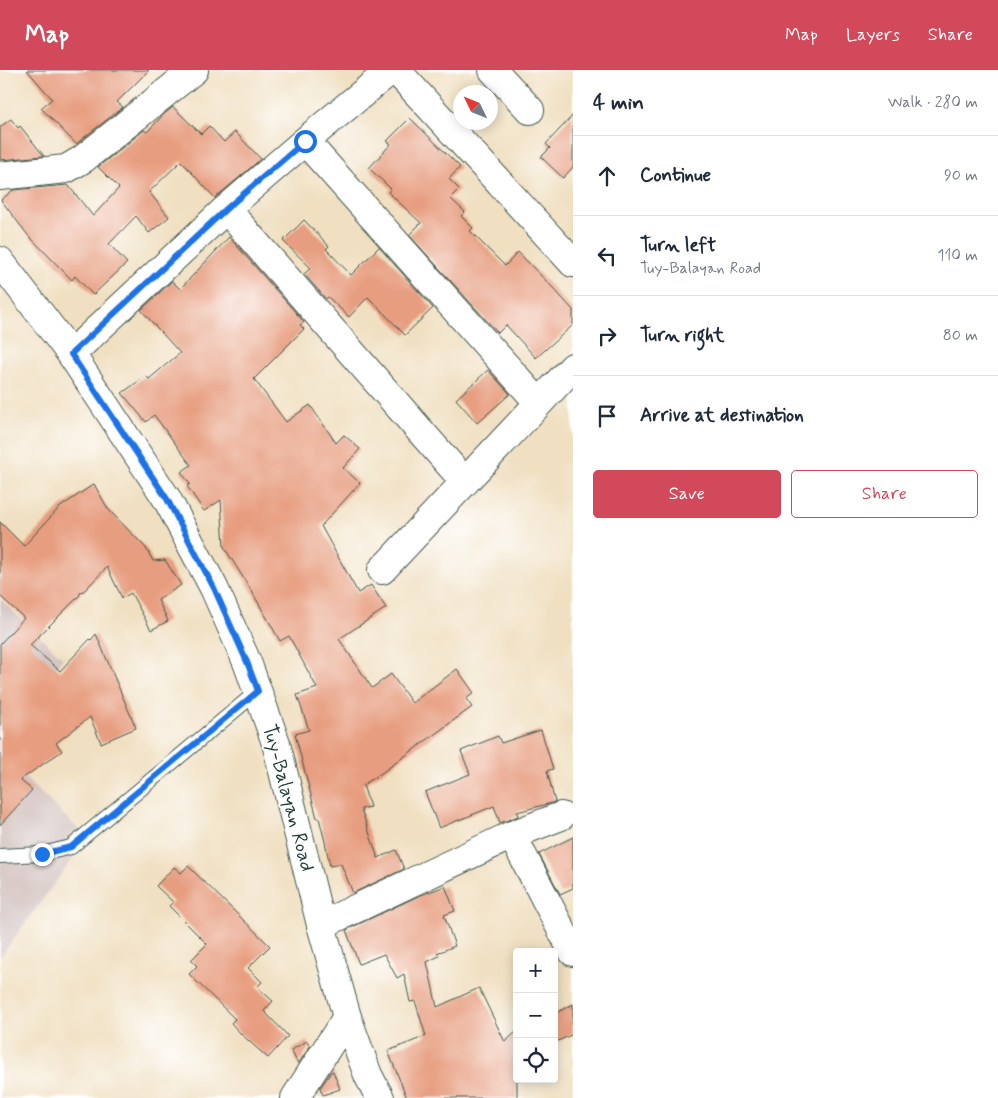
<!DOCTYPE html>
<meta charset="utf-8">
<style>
:root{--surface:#fff;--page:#f2f2f3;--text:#1f2937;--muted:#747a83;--line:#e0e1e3;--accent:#d1495b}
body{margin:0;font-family:Mynerve,sans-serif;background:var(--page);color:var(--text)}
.controls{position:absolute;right:15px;bottom:15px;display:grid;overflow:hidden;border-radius:5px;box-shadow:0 2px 12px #0003}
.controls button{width:45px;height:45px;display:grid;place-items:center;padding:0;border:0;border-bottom:1px solid var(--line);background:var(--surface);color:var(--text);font:25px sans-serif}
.compass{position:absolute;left:453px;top:15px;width:45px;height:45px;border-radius:50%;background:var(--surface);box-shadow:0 2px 12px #0003;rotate:313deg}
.stop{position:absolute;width:15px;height:15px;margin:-11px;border:4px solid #1a73e8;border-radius:50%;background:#fff}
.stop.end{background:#1a73e8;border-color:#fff;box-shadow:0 1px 5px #0008}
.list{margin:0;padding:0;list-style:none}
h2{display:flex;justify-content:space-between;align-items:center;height:65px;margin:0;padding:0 20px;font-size:21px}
h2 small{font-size:16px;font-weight:400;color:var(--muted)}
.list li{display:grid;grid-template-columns:32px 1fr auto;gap:15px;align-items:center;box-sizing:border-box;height:80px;padding:0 20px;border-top:1px solid var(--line)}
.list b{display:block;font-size:19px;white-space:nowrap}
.list p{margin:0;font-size:16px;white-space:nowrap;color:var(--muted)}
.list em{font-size:16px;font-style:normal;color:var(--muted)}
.actions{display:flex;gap:10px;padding:15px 20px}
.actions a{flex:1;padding:11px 0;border:1px solid var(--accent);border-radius:5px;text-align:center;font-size:18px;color:var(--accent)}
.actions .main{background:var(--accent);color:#fff}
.icon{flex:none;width:28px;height:28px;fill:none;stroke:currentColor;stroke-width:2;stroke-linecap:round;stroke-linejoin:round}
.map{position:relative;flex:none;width:573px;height:1028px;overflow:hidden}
header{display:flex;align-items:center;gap:30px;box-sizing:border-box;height:70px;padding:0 25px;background:var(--accent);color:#fff}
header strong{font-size:24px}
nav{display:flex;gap:28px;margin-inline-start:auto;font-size:18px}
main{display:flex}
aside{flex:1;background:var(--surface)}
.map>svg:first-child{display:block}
.industrial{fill:#d0c0bc}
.building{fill:#e79d7f}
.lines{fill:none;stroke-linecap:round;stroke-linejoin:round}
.lane-casing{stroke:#3e5549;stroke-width:16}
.street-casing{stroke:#3e5549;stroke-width:30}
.primary-casing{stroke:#3e5549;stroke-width:30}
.lane{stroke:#fff;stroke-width:14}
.street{stroke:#fff;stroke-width:28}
.primary{stroke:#fff;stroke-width:28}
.route{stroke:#1a73e8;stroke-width:6}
.labels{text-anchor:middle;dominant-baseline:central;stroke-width:4;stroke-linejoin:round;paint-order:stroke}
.street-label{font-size:20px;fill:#1f3d34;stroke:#fff}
</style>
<header>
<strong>Map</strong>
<nav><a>Map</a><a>Layers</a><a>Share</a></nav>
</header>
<main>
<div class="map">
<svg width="573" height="1028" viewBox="0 0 573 1028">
<rect width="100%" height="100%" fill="#fff"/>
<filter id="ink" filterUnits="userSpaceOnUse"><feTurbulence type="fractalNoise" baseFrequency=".02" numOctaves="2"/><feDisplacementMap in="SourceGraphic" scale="10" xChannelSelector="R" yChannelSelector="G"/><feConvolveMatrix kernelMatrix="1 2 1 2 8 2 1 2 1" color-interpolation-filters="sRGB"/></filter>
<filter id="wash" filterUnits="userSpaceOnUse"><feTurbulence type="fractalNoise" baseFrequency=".0096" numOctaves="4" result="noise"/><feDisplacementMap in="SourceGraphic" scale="20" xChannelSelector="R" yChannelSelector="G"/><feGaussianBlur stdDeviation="1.12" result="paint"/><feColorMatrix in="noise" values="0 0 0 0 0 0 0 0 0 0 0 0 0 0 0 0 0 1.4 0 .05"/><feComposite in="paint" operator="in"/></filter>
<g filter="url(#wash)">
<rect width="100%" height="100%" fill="#f0dfc0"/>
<path class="industrial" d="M0,529L63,588L0,659Z
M0,684L88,768L0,887Z"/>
<g id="blocks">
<path class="building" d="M27,0H149L117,32L123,37L76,74L41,38L52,29Z
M173,37L201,64L209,56L224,72L235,62L261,89L215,128L181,91L149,122L169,147L149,163L136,146L109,174L127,193L93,225L75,206L72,210L27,164L1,130L13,120L68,115L93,146L119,118L98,97L144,60L147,62L163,45Z
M573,45V97L563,108L541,87L550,78L546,74Z
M410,48L460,97L449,109L459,119L450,128L465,142L461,146L473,158L470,161L505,196L518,182L555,220L573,240V255L536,288L506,255L498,263L409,165L421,153L388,122L391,119L369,98L391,74L387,71Z
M11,49L18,58L20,56L44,86L1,90L0,88V57Z
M304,150L329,176L326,179L351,205L379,177L433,238L405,265L368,227L349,247L328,227L326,229L304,204L311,198L283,171Z
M229,167L304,252L300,255L304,259L254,309L286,352L310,335L336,373L344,365L360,379L343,398L360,413L321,456L358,523L371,515L386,538L339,569L372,618L391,604L412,633L457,599L474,623L466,629L472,637L383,702L363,715L370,737L361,739L378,788L396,780L404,799L353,823L341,794L330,796L325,772L319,748H317L295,664L309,660L297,625L317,618L289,566L280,571L251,520L224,477L221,430L204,441L187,416L190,414L181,402L191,395L154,345L146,352L122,323L146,306L149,309L180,283L141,240L172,211L180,219Z
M488,300L510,324L477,353L456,329Z
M94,414L108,439L146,478L153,491L165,490L181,515L158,530L168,551L151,560L131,523L122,528L107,497L85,520L80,523V525L30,575L60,601L90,569L91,570L96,564L136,658L101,673L90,647L56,673L62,681L20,710L32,720L0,755V574L24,548L0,526V452L24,476L59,438Z
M541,660L553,699L547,701L555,732L517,742L518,746L500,753L494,736L439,758L425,722L470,704L461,681L498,666L501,673Z
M573,767V818L560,824L539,784Z
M188,796L270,876L248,898L262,912L257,917L273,931L264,941L288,966L268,988L241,964L231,953L235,949L189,904L197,896L191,890L207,874L169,836L173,832L156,816L174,797L181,803Z
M445,816L455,841L444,845L455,876L437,883L439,886L427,892L437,937L479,918L505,972L517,961V1028H407L388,981L426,966L415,931L410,932L404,904L397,908L384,884L359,894L346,860L416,827Z
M573,934V964L554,973V944Z
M307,971L310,976L298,994L291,980Z
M333,1001L340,1019L323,1025L320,1018L331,1002Z"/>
</g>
</g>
<g filter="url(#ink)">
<use href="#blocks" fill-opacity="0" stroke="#3e5549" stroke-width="1"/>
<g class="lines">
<defs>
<path id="lane" d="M0,786L42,784L71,777L258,621"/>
<path id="street" d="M396,0L573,193
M493,0L530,40
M305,71L539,333
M0,106L66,99L83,89L194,0
M226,139L465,412
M71,284L226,139L305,71L391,0
M382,500L573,297
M512,765L561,746
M321,855L512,765L573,882
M295,1028L347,947"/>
<path id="primary" d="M0,191L71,284L167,429L214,518L247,592L276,673L321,855L347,947L368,1005L380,1028"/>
</defs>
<use href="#lane" class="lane-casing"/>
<use href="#street" class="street-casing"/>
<use href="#primary" class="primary-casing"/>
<use href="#lane" class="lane"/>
<use href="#street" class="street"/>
<use href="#primary" class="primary"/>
</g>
</g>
<g class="lines" filter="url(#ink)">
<path class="route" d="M42,784L71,777L258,621L247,592L214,518L167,429L71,284L226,139L305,71"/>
</g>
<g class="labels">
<g class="street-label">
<text transform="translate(288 728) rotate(75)">Tuy-Balayan Road</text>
</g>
</g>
</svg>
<div class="controls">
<button>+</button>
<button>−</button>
<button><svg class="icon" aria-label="locate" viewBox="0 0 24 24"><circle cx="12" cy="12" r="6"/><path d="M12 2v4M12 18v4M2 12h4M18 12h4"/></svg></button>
</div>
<svg class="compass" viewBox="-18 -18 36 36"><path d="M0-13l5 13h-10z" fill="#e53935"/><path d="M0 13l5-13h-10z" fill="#747a83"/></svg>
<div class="stop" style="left:305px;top:71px"></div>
<div class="stop end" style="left:42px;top:784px"></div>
</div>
<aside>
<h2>4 min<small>Walk · 280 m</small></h2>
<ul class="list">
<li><svg class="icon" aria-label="ahead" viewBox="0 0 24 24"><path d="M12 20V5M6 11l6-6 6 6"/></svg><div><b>Continue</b></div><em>90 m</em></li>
<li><svg class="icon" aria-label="left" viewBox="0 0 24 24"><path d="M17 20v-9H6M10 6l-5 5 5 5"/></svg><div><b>Turn left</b><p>Tuy-Balayan Road</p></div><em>110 m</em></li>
<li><svg class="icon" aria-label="right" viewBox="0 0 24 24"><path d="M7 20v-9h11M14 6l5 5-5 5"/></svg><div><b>Turn right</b></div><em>80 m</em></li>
<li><svg class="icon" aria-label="arrive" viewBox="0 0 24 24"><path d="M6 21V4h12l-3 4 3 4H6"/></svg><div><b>Arrive at destination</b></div></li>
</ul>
<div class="actions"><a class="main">Save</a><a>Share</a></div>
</aside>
</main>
